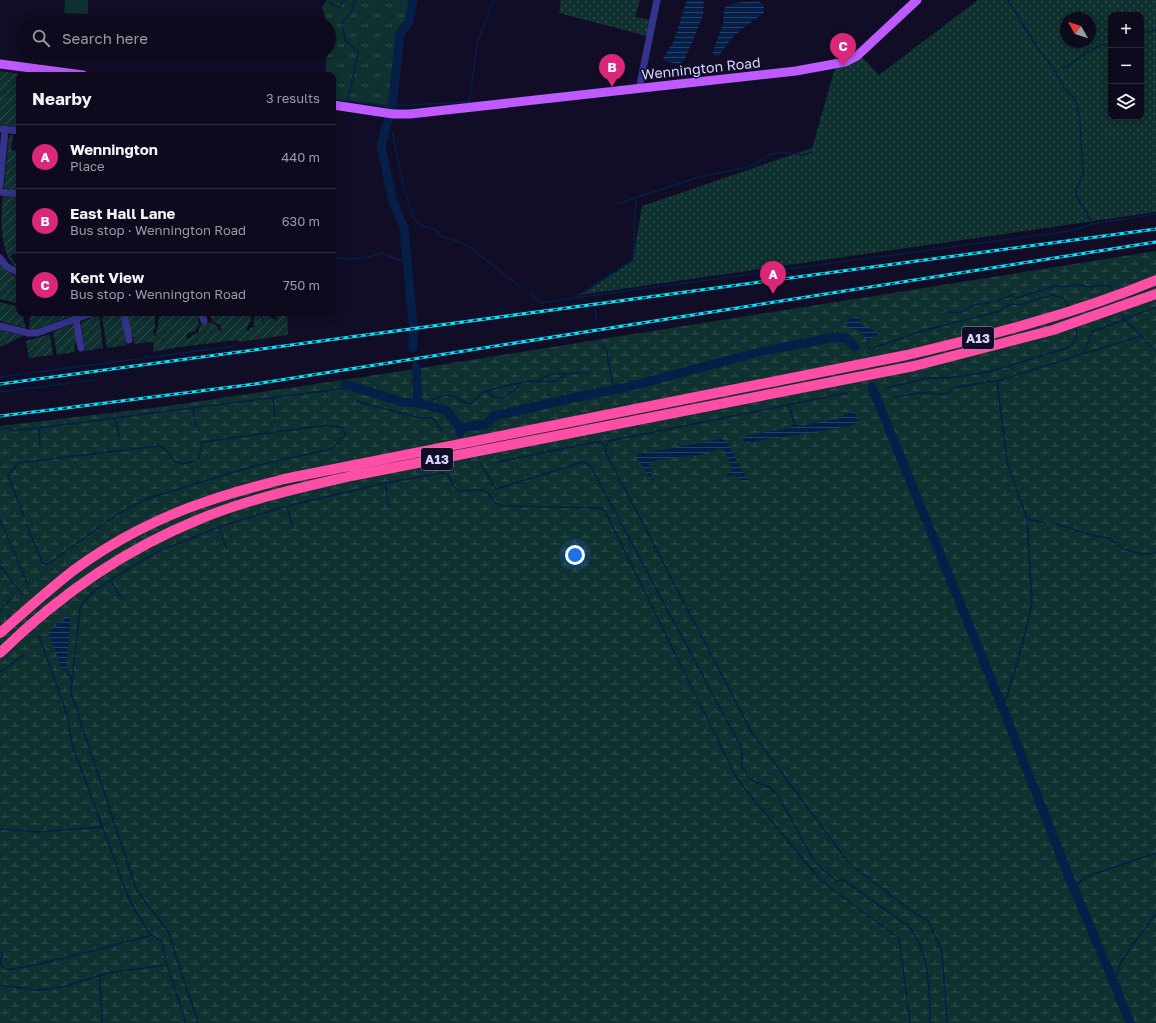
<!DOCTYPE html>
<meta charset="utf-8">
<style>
:root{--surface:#0d0a1d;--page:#1b182a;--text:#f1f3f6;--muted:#9a9aa4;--line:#2d2b3b;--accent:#db2777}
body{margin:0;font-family:"Golos Text",sans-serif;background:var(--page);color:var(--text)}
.controls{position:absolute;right:12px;top:12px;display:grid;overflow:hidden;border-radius:8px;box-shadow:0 2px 10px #0003}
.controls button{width:36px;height:36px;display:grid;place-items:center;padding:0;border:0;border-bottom:1px solid var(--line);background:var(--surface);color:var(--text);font:20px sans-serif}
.compass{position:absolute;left:1060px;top:12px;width:36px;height:36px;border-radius:50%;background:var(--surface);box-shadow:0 2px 10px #0003;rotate:309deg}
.you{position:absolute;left:575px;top:555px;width:14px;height:14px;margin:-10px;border:3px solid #fff;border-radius:50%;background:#1a73e8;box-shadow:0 0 0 6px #1a73e833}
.badge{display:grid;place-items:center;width:26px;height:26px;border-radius:50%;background:var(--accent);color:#fff;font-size:13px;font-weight:700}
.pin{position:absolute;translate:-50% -33px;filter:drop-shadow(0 1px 2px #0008)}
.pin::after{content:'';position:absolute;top:21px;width:14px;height:12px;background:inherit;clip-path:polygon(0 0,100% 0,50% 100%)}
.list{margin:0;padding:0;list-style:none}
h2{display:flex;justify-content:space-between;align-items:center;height:52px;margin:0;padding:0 16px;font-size:17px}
h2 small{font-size:13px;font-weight:400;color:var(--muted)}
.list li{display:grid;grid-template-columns:26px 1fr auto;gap:12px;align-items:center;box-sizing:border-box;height:64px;padding:0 16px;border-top:1px solid var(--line)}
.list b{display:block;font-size:15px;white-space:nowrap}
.list p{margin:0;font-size:13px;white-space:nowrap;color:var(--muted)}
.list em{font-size:13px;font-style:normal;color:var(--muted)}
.icon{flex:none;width:22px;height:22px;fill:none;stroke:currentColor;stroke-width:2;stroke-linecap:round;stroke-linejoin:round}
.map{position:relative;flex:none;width:1156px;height:1023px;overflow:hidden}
.search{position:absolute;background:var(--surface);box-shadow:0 2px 10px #0003;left:16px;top:16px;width:320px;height:44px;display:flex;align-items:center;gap:10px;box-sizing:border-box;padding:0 14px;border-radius:22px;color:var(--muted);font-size:15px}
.panel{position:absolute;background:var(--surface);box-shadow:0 2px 10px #0003;left:16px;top:72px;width:320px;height:244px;border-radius:8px}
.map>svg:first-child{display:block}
.grass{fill:url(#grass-dots);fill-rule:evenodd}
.wetland{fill:url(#wetland-marsh)}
.park{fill:url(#park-tufts)}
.garden{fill:url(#garden-furrows)}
.pitch{fill:#0f3130}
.water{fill:url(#water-rules)}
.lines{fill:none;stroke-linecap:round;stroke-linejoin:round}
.stream{stroke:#051f48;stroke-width:1.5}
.river{stroke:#051f48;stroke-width:9}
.minor{stroke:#35338a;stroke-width:7}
.major{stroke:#be5aff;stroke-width:9}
.highway{stroke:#ff4ea6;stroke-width:10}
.rail-casing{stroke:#00e9fe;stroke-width:3}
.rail{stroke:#110d27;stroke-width:1.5;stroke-dasharray:4.5;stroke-linecap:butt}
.labels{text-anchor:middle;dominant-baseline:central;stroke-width:3;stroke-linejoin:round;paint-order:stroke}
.shield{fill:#110d27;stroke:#9c98be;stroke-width:1}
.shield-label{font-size:13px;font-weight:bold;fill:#d7d3ff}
.street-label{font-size:14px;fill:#d7d3ff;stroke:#110d27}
</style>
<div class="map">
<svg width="1156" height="1023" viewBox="0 0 1156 1023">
<defs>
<pattern id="grass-dots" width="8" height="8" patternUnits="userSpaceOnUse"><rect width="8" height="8" fill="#0f3130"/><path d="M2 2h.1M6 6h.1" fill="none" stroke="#314e4f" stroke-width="1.8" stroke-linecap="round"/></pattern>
<pattern id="wetland-marsh" width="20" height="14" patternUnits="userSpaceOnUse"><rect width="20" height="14" fill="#0f3130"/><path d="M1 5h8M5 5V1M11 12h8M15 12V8" fill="none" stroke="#314e4f"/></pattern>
<pattern id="park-tufts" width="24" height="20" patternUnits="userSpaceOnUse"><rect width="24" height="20" fill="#0f3130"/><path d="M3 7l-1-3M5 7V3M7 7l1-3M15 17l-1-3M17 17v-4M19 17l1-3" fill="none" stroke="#314e4f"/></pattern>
<pattern id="garden-furrows" width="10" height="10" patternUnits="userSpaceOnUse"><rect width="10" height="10" fill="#0f3130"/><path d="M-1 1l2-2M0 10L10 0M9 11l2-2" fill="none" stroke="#314e4f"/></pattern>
<pattern id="water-rules" width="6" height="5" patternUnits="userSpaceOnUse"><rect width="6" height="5" fill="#051f48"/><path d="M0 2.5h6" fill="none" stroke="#293f63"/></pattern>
</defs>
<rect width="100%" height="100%" fill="#110d27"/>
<path class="grass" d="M561,0H640L635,17L652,20L647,36L559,13Z
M978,0H1156V212L580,295L633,260L642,206L812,148L835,68L852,64L862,57L879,75ZM1111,15H1141V117H1111ZM1066,18H1090V42H1066Z"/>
<path class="wetland" d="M1156,251V1023H0V426L161,407L389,373Z"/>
<path class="park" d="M327,0H413L409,22L400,34L394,108L333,99V75H325L327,53H329V23H327L322,7Z"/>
<path class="garden" d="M0,71L28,75H19V127L0,125Z
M10,135H13L11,150L18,151L19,140V191L4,188L9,136Z
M4,196L19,198V259L15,253L10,256L15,263L16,264L19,261V269C0,258 0,220 3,197Z
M0,264L13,275L19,278V304L0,299Z
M0,302L19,307V313H22L26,328L0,321Z
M31,313H80L34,330L29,328Z
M106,313H121L126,345L107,348L102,318L104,317L103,314Z
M127,313H157L155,317V329H153L154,336L156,335L160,313H199L200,318L198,319L199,324L195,331L187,334L186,336L188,339L194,334L195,336V334L198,333L200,325L212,322L217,326L219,331L222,329L220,327L222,324L219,325L212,320L210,314L207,315L206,313H253L250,317L251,321L249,322L248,326L246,330L249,331L250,328L255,327L253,321L256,314L260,313L264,327L262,313H267L272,319L274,318L277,322L278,321L276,316H273L272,313H287L288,334L287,335L246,341L240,342L237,340L179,347L153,352L154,343L148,342L134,344L133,336H131Z
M99,315L103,348L85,351L81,322Z
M73,324L75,326L77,342L74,346L75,352L57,355L53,332Z
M0,329L23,336L0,347Z
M50,334L53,355L29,358L26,341Z"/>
<path class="pitch" d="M65,0H88V14L64,13Z"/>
<path class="water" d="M687,0L704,1L703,15L696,33L684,61L678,64L665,61L663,58L673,43Z
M758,1L764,5V13C743,28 733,34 719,56H715L712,54L723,24L724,11L726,6L734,3Z
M858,316L861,318V324L878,333L877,336L868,340L866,339L861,331L850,328L846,325L847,321L851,318Z
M854,411L859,422L850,426L747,443L742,439L744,436L790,428L794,423L800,426L837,419Z
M722,439L728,443L747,480H741L735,475L725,477L733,469L724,450L720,449C711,451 702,455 692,456C678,458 661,456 649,464L654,483L636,457L638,454Z
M71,614L66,670L63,671L48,633Z"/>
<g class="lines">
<path class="stream" d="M355,0L351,13L342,22L345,40L358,52L348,101L392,106L469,102L478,41L494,0
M1008,0L1037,47L1055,71L1063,86L1076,101L1080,120L1083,175L1076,190V195L1093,224
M330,2L334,6L339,7L345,0
M1141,33L1156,30
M1063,69C1078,59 1092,46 1111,43
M333,99L347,101
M392,131L402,180L413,217L417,222L422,226L434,229L441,236L457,241L471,248L523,289
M617,204L699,177L749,167L769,155L780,152L804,155L813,152
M333,257L350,259L364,258L383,253L398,260H407
M531,294L541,303L574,298L1070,231L1093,224L1156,214
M575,298L633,260L636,199
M595,309L597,321
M1121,310L1124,319L1156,351
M943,314L949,312L959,313L974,305L994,302L1012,295L1016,298L1055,286C1063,288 1072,285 1081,285C1085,286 1087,287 1091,287C1099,286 1101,283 1110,286L1113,292
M868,340L867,346L870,349L922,331L1000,311L1005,307L1013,304L1019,305L1053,295L1060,297L1066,300L1068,307
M601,342L607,353L614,390
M1084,354L1092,332L1156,307
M0,377L235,346
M997,381L1007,462L1027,519L1032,604L1022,645L1007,696L1002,706
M537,382C545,377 555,371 565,374
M886,388L929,378H947L988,372L1067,348L1075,342L1077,333L1075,326
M486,391L494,397L503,398L516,389L518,385
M0,392L95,380
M273,397L275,417
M895,397L920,393L946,394L956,387L997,381L1141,336
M356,401L419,418H433L442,431
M424,405C435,399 445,391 457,398C462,401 465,404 471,404L482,393L501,387L529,381L552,382L558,380L565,374L576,373H589
M789,405L794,423
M193,408L196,426
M115,418L119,436
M39,428L40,445
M0,429L7,428L14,431L355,387
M606,446L609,441L847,393
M499,462L595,442H601L606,446L605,451L752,733L849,863L910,910L928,921L942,951L947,1023
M480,463L496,489L583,462L591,467L742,749V766L749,779L771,788L778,796L815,862L836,881L844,880L909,927C931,953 929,991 930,1023
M385,483L389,506
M287,507L293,528
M24,516L8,476L18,463L159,446C172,450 170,467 187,463C191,461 195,461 199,458L202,443L204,442L327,425L343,428L345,434V436L331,449L254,466L146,499L116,515L47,565L42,562L27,525
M1027,519L1046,523
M0,520L28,584
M1056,524L1091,535L1109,538L1123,549L1140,554H1152L1156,551
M219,527L226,548
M0,566L23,595
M110,580L157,552L219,527L287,506L385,483L442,473L448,474L454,487L460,491L482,490L488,493L494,502L502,506L600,508L605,511L737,779L821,881L899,938L910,1023
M0,610L11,599
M39,636L67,714L72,744L129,899L149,933L162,942L167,965L186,1023
M66,670L72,680L71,693L137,891L168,931L198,1023
M0,672L24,655
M72,680L80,609L87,598L97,589L110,580L122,599
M0,829L38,832L103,827
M1073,886L1091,875L1156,853
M0,952L3,954L0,964
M0,964L7,970L30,966L96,950L152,935
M100,975L102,1023
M1114,983L1120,964L1133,944L1156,914
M0,985L35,990L59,988L113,972L167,965"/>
<path class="river" d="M413,323L404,228L393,202L381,146L392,106L400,34L409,22L413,0
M413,348V331
M416,367L418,403
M345,384L402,402L418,403L446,410L458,425L460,433
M872,387L1002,706L1069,877L1114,983L1130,1023
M459,428L487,424L494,416L572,398L624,388L759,352L836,337L847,339L855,347"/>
<path class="minor" d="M639,89L657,0
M0,129L19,131
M0,185L5,130
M0,192L19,194
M0,258L6,266L19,273
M124,313L129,340
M202,313L204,321
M76,319L81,348
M0,326L28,333H37L92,313"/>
<path class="major" d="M0,64L83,75
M333,105L393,114H410L796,71L845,62L857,56L917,0"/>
<path class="highway" d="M0,633C24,612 48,590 74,570C113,541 162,516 208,501C233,492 258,486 284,479L907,355C992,335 1076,313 1156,280
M0,653C59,595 123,550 200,519C248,499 300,488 351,476L914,366L1053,330L1156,294"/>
<defs>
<path id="rail" d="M0,384L1156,229
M0,416L66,408L255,384L1156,242"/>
</defs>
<use href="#rail" class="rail-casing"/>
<use href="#rail" class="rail"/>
</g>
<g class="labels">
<g class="shield">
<rect x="962" y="327" width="32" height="22" rx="3"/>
<rect x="421" y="448" width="32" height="22" rx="3"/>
</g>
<g class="shield-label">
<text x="978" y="338">A13</text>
<text x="437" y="459">A13</text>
</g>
<g class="street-label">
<text transform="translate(701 68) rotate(-6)">Wennington Road</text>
</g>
</g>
</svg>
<div class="controls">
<button>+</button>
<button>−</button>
<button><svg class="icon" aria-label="layers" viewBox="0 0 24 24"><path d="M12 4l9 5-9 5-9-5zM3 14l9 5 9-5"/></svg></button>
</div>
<svg class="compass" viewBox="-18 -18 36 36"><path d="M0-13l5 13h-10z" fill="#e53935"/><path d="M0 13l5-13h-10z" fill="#9a9aa4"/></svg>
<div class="you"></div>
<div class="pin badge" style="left:773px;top:294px">A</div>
<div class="pin badge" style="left:612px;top:87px">B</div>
<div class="pin badge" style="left:843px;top:66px">C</div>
<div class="search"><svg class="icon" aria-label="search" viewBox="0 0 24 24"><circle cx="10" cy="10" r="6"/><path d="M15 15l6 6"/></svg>Search here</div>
<section class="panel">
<h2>Nearby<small>3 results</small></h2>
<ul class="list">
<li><span class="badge">A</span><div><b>Wennington</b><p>Place</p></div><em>440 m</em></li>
<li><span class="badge">B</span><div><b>East Hall Lane</b><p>Bus stop · Wennington Road</p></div><em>630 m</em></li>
<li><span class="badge">C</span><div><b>Kent View</b><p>Bus stop · Wennington Road</p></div><em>750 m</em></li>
</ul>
</section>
</div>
